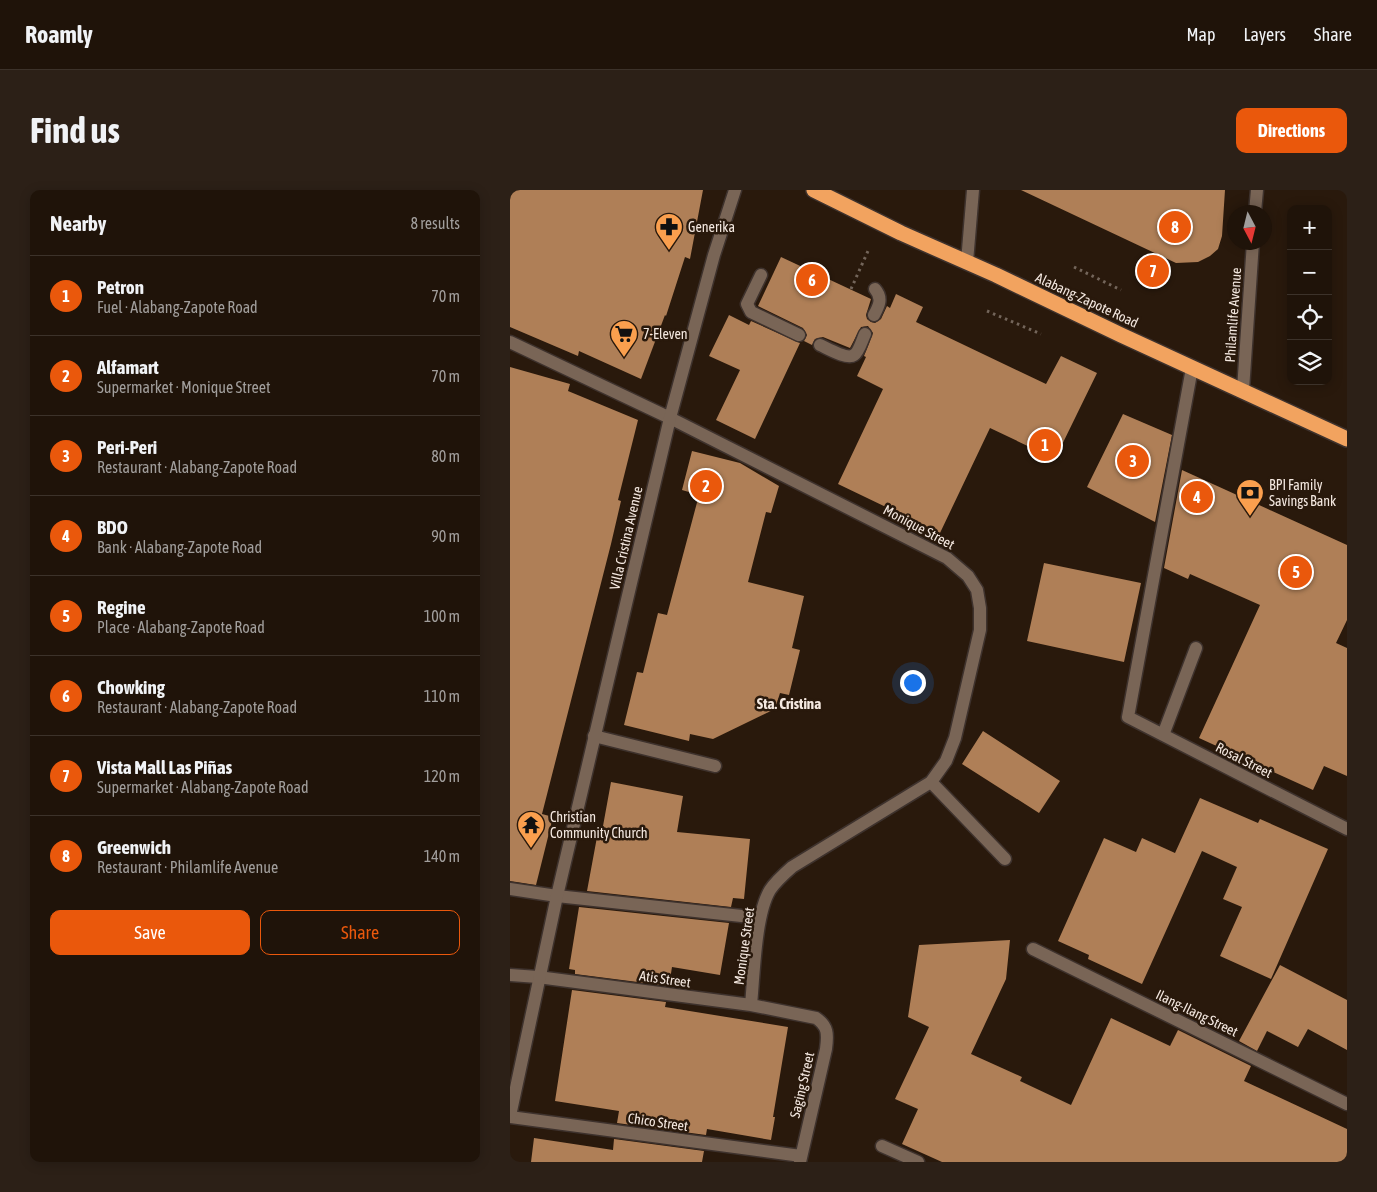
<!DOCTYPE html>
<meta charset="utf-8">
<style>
:root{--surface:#1f1309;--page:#2c2017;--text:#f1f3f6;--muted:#a19e9c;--line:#3c322a;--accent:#ea580c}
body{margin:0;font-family:"Asap Condensed",sans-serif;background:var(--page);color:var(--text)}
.controls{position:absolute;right:15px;top:15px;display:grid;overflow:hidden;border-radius:10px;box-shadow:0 2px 12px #0003}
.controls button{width:45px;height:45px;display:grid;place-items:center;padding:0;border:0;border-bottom:1px solid var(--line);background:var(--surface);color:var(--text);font:25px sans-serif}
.compass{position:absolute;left:717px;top:15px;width:45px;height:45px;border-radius:50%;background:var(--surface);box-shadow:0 2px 12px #0003;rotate:173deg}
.you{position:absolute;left:402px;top:492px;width:18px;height:18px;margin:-12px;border:4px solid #fff;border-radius:50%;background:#1a73e8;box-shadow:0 0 0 8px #1a73e833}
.badge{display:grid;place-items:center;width:32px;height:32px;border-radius:50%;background:var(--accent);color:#fff;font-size:16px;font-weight:700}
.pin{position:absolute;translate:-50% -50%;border:2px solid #fff;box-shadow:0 1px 5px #0006}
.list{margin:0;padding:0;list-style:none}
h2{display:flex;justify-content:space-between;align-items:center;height:65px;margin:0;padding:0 20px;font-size:21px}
h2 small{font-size:16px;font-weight:400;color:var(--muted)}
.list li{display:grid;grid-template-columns:32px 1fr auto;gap:15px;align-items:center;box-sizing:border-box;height:80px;padding:0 20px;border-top:1px solid var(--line)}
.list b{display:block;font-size:19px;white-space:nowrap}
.list p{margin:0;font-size:16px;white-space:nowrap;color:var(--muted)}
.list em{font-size:16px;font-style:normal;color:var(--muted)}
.actions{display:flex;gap:10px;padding:15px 20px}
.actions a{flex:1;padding:11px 0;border:1px solid var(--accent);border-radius:10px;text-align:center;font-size:18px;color:var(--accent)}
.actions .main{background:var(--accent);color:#fff}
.icon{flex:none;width:28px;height:28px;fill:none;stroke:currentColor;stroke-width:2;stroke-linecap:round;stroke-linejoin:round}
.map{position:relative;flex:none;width:837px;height:972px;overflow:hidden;border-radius:10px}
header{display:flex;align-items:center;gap:30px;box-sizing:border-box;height:70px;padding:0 25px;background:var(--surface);border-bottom:1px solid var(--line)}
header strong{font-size:24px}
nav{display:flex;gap:28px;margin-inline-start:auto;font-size:18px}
.intro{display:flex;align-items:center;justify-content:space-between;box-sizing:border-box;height:120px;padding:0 30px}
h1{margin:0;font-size:35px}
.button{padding:12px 22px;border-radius:10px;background:var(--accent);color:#fff;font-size:18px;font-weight:700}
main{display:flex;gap:30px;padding:0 30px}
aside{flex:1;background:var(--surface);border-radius:10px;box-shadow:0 2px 12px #0003}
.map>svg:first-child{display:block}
.building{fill:#af7f57}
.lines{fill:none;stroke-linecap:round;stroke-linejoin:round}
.lane-casing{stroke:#3e322d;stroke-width:15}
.street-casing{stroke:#3e322d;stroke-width:15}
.secondary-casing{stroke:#3e322d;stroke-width:15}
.highway-casing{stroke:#3e322d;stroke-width:18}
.path{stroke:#73655a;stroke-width:3;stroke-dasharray:2.5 4;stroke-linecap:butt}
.lane{stroke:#796556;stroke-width:12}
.street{stroke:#796556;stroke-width:12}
.secondary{stroke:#796556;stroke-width:12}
.highway{stroke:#f2a35f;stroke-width:15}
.labels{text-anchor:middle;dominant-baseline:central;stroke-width:5;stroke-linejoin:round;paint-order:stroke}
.poi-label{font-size:14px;fill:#f4e8e0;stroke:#29190c;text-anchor:start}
.street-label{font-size:14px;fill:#f4e8e0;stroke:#29190c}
.neighbourhood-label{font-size:15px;font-weight:bold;fill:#f4e8e0;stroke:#29190c}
</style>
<header>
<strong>Roamly</strong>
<nav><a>Map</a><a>Layers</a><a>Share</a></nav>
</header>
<div class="intro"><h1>Find us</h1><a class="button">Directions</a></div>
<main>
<aside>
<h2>Nearby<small>8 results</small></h2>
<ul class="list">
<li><span class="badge">1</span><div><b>Petron</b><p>Fuel · Alabang-Zapote Road</p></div><em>70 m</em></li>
<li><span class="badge">2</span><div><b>Alfamart</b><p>Supermarket · Monique Street</p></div><em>70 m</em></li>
<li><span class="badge">3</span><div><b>Peri-Peri</b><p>Restaurant · Alabang-Zapote Road</p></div><em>80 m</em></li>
<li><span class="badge">4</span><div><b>BDO</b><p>Bank · Alabang-Zapote Road</p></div><em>90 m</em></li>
<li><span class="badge">5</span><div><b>Regine</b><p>Place · Alabang-Zapote Road</p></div><em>100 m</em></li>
<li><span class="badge">6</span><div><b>Chowking</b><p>Restaurant · Alabang-Zapote Road</p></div><em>110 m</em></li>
<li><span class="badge">7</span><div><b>Vista Mall Las Piñas</b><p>Supermarket · Alabang-Zapote Road</p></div><em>120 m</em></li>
<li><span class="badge">8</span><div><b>Greenwich</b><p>Restaurant · Philamlife Avenue</p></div><em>140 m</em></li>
</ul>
<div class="actions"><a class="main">Save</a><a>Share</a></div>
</aside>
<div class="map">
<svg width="837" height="972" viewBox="0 0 837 972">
<rect width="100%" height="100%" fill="#29190c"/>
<path class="building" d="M0,0H193L180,69L175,67L156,126L155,125L131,189L69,161L68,166L0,137Z
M511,0H715L712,46L708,59L700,66L688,72L666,73Z
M271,67L361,109L356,125L357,129L361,132L365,133L371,129L377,116L380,118L386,104L413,117L406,132L536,194L551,166L587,183L545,269L480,238L430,343L328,294L373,199L347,186L356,167L354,166L363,143L358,136L351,137L340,158L313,147L305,149L302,155L294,151L297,145L293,138L248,116Z
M219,125L239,135L241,131L290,153L245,249L206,230L230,180L199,166Z
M0,177L60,194L58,201L128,230L108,310L111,311L101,354L32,624L43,627L26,695L0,691Z
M613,224L662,245L645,332L577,297Z
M182,261L230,273L269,296L261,323L256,322L238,392L294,406L282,458L290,460L279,505L270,503L265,519L203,549L180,544L179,551L114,535L127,482L133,483L148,423L157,425L189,305L172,300Z
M672,280L837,355V430L826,453L837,458V586L814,576L803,600L689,548L750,415L680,384L678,389L654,378Z
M534,373L631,393L614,472L517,451Z
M473,541L550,591L529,623L452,574Z
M101,592L173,606L167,642L240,649L234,709L223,708L221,717L77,701L87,647H91Z
M690,608L748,633L750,629L818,659L761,789L710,766L732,717L713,709L727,677L692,661L632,794L578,769L579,765L548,751L594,648L626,662L632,648L665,663Z
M69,717L219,733L210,785L162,777L159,796L65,784V780L59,779Z
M500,750L496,789L461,864L512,887L510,891L561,915L601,828L660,856L668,840L741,876L734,891L837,939V972H432L392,954L408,919L385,909L419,837L398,827L409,755Z
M770,775L837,810V860L798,839L788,857L757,841L747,861L729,851Z
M62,800L156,812L155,817L278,837L263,927H265L261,950L197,939L196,945L107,933L109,921L45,911Z
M24,948L103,960L104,949L194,961L192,972H21Z"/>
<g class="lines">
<defs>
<path id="lane" d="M251,85L237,114L241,122L289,145
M364,125C369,116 373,108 365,99
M310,155C317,158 337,170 344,165C349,162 352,150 355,144
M682,178L618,527L837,639
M653,545L686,458
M84,546L205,576"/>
<path id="street" d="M745,22L747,0
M0,152L160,228L437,368L458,386L467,400L470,418V440L445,548L436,571L421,592L282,677C274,684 266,691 260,700C245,725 244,785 241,815
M733,200L743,52
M421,592L495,669
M0,699L47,706L250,728
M523,759L837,914
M0,785L28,787L241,815L306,828C318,836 318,844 316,859L290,972
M0,927L291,966
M372,956L408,972"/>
<path id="secondary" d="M457,72L463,0
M0,926L47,706L160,228L204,65L225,0"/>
<path id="highway" d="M304,0L391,43L486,85L611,145L837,249"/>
</defs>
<use href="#lane" class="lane-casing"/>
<use href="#street" class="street-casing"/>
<use href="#secondary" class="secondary-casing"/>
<use href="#highway" class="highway-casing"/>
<path class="path" d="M564,77L611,100
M341,99L358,61
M477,121L531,144"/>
<use href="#lane" class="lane"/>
<use href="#street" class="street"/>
<use href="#secondary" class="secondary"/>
<use href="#highway" class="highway"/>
</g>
<defs>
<symbol id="pharmacy-pin" viewBox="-11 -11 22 30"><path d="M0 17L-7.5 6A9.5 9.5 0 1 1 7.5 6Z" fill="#fa9f4e" stroke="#29190c"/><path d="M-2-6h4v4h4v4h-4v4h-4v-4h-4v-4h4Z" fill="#111"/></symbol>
<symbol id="supermarket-pin" viewBox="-11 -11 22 30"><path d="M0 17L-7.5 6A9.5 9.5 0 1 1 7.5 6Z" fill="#fa9f4e" stroke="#29190c"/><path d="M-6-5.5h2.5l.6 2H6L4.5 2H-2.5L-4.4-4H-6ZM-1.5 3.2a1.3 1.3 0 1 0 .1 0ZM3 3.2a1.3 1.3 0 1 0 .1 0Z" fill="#111"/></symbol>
<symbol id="bank-pin" viewBox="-11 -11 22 30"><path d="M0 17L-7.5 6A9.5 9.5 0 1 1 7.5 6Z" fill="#fa9f4e" stroke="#29190c"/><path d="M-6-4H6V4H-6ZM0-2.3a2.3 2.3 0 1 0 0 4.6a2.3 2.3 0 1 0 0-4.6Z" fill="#111"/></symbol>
<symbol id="temple-pin" viewBox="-11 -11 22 30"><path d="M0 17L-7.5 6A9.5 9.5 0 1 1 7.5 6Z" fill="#fa9f4e" stroke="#29190c"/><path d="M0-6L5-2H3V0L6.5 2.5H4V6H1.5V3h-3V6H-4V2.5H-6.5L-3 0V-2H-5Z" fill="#111"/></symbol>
</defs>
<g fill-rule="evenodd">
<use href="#pharmacy-pin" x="143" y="21" width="32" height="43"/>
<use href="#supermarket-pin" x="98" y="128" width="32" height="43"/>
<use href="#bank-pin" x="724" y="287" width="32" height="43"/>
<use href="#temple-pin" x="5" y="619" width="32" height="43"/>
</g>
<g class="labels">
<g class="poi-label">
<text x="178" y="37">Generika</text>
<text x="133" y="144">7-Eleven</text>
<text x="759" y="295">BPI Family<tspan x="759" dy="16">Savings Bank</tspan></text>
<text x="40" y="627">Christian<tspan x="40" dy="16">Community Church</tspan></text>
</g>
<g class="street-label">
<text transform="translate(577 110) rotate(25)">Alabang-Zapote Road</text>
<text transform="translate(723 125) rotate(-86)">Philamlife Avenue</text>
<text transform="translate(409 337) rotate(28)">Monique Street</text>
<text transform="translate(116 348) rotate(-77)">Villa Cristina Avenue</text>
<text transform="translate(734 570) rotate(27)">Rosal Street</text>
<text transform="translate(234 756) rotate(-82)">Monique Street</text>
<text transform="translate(155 789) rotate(8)">Atis Street</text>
<text transform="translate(687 823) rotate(26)">Ilang-Ilang Street</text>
<text transform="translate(292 895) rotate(-77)">Saging Street</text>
<text transform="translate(148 932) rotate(8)">Chico Street</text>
</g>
<g class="neighbourhood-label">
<text x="279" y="513">Sta. Cristina</text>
</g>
</g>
</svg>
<div class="controls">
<button>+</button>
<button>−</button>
<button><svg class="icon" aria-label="locate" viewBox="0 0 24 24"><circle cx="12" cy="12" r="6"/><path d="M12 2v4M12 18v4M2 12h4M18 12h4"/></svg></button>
<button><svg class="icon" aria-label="layers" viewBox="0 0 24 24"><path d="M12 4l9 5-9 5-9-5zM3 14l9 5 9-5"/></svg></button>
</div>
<svg class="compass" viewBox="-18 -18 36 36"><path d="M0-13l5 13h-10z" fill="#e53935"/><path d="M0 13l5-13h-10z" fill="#a19e9c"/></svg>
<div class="you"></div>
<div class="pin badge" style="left:535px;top:255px">1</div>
<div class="pin badge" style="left:196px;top:296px">2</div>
<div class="pin badge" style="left:623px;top:271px">3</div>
<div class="pin badge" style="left:687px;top:307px">4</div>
<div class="pin badge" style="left:786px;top:382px">5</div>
<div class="pin badge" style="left:302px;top:90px">6</div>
<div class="pin badge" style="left:643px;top:81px">7</div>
<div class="pin badge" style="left:665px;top:37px">8</div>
</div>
</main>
